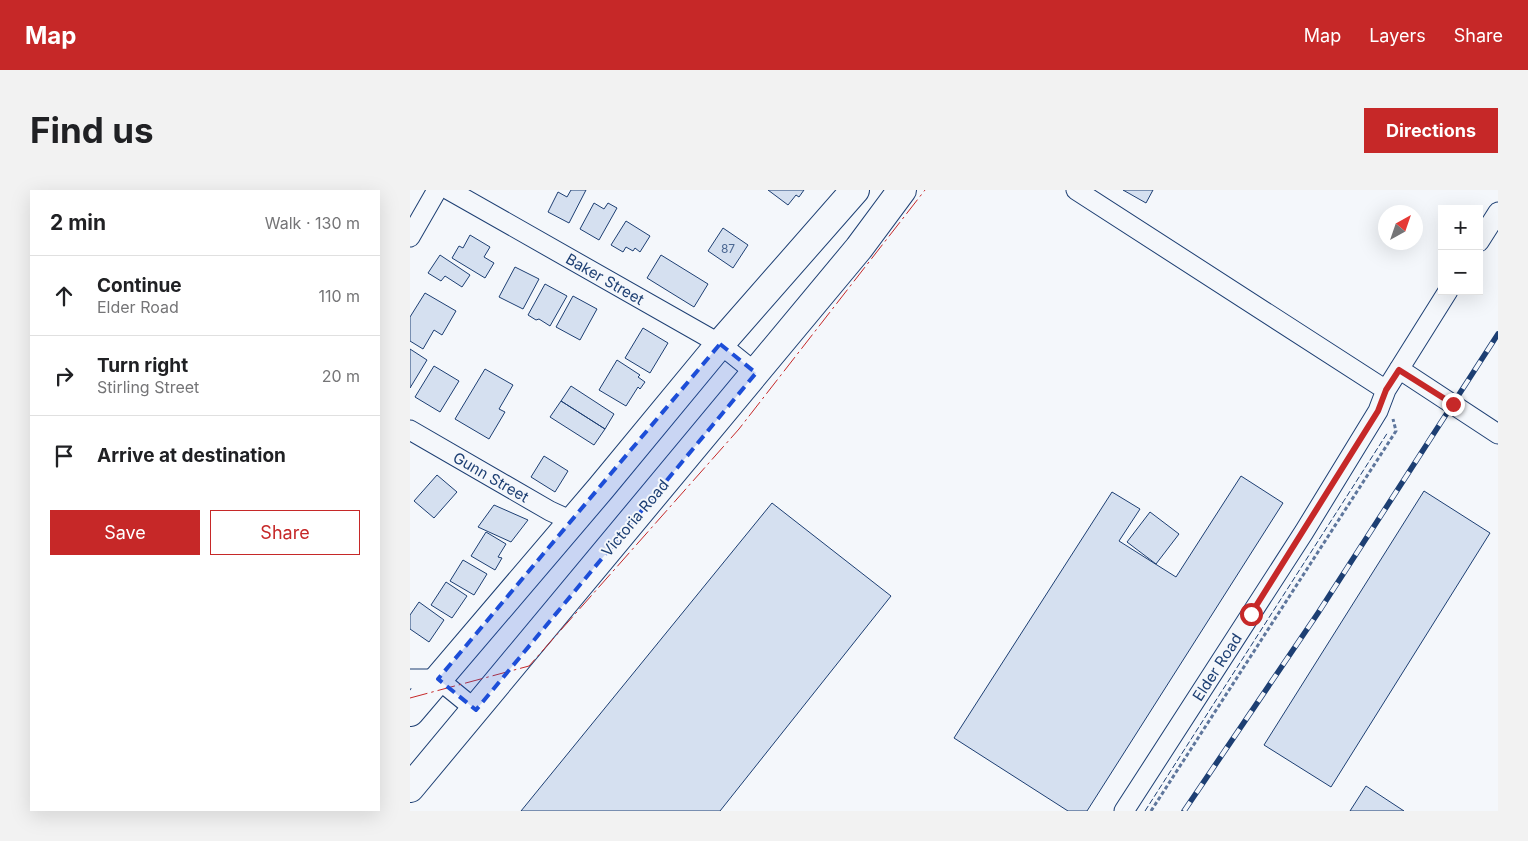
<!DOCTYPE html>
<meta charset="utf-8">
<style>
:root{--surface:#fff;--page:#f2f2f2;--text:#202124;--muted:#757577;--line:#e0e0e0;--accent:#c62828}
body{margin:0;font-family:Inter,sans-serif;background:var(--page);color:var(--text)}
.controls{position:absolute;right:15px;top:15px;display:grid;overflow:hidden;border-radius:0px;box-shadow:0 5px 20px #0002}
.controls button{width:45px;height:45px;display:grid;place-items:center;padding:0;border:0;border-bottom:1px solid var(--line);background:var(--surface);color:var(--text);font:25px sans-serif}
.compass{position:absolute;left:968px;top:15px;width:45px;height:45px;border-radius:50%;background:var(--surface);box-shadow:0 5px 20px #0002;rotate:40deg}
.stop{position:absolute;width:15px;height:15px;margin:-11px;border:4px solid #c62828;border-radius:50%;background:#fff}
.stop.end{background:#c62828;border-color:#fff;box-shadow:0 1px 5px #0008}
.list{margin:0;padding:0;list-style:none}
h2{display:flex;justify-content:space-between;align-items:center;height:65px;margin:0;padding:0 20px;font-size:21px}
h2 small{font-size:16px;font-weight:400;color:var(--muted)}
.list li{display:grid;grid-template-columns:32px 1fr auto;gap:15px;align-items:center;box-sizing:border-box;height:80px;padding:0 20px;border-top:1px solid var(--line)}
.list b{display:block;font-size:19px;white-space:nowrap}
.list p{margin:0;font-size:16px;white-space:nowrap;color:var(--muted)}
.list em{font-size:16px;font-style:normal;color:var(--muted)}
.actions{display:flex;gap:10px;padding:15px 20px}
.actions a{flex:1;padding:11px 0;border:1px solid var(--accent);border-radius:0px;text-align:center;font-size:18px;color:var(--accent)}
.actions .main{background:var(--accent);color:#fff}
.icon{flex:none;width:28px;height:28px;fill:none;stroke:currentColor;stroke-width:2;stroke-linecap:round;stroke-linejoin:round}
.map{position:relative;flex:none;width:1088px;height:621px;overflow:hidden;border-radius:0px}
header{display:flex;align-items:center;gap:30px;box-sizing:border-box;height:70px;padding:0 25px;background:var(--accent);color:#fff}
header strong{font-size:24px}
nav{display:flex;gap:28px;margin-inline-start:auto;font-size:18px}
.intro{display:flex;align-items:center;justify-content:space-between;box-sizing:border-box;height:120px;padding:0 30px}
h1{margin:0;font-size:35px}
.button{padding:12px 22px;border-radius:0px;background:var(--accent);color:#fff;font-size:18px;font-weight:700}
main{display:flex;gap:30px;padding:0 30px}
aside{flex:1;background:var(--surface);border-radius:0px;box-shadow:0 5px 20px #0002}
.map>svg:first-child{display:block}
.building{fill:#d5e0f0;stroke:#1d3f73}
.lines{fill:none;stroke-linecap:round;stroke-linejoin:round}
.minor-casing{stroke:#1d3f73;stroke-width:21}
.highway-casing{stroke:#1d3f73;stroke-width:30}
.path{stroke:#5e769c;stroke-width:3;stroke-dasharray:4 2.5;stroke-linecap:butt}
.minor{stroke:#f4f7fb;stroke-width:19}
.highway{stroke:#f4f7fb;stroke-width:28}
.rail-casing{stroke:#1d3f73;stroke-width:5.5}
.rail{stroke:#f4f7fb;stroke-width:4;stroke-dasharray:11;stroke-linecap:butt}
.fence{stroke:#1d3f73;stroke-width:1;stroke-dasharray:6 2.5;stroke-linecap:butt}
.power{stroke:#c62828;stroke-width:1;stroke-dasharray:18 4 2.5 4;stroke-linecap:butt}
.route{stroke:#c62828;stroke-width:6}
.marked{fill:#1d4ed8;fill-opacity:0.2;stroke:#1d4ed8;stroke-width:4;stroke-dasharray:10 6;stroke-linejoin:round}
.labels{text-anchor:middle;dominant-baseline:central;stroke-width:4;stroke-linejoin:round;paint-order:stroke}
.number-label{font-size:12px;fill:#4b6792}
.street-label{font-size:15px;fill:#1d3f73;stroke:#f4f7fb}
</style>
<header>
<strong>Map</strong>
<nav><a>Map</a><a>Layers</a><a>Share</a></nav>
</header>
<div class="intro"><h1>Find us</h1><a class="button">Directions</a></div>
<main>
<aside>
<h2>2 min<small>Walk · 130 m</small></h2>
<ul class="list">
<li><svg class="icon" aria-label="ahead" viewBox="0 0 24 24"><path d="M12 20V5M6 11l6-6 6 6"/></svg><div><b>Continue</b><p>Elder Road</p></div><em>110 m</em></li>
<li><svg class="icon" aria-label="right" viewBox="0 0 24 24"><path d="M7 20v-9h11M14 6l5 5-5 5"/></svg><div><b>Turn right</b><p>Stirling Street</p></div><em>20 m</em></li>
<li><svg class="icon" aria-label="arrive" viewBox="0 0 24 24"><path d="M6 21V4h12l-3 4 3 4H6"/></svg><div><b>Arrive at destination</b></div></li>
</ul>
<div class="actions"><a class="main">Save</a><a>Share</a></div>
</aside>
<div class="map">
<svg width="1088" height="621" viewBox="0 0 1088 621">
<rect width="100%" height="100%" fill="#f4f7fb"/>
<path class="building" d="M161,0H176L159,33L138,22L148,2L157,7Z
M358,0H394L389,7L386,5L378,15Z
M713,0H743L736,13Z
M184,13L194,19L198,13L207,18L189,50L170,39Z
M216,31L240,46L230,62L225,58L223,61L216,57L213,62L201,55Z
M313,38L338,55L323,78L298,61Z
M60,45L80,57L74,67L84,73L75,88L42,68L49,56L53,58Z
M30,65L60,85L52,97L35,86L31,91L18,83Z
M251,65L298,94L284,117L237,88Z
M105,77L129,89L113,119L89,107Z
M135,94L157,106L140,136L129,129L126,130L118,125Z
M15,103L46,121L32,145L24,140L13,159L0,151V127Z
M163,106L187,119L170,150L146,137Z
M233,138L258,153L240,183L215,168Z
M0,159L17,170L0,198Z
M207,170L230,185L228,187L235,192L230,199L228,197L216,216L189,200Z
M24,176L49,191L30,222L5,207Z
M75,179L103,195L89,219L95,222L79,249L45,229Z
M161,196L204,224L195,239L151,211Z
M151,211L195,239L184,255L140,227Z
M134,266L158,281L145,302L121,287Z
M27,285L47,302L24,328L4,311Z
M831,286L873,313L677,621H658L544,548L702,302L730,319L709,351L766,387Z
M1014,301L1080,343L921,597L854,555Z
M362,313L481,406L310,621H111Z
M84,315L118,330L101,352L68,337Z
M740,322L769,344L746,374L717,352Z
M76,342L96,354L88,367L92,368L85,380L61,366Z
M53,370L77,384L64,405L40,391Z
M36,392L57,406L42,428L21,415Z
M9,412L34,430L19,452L0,439V425Z
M956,596L994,621H940Z"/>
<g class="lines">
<defs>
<path id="minor" d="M39,0L310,154L346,183
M666,0L976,200
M0,47L27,0
M1069,52L1088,22
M989,179L1088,244
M0,240L140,321L162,331
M0,489H28L66,520
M714,621L894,342L968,221L976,200L1038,101"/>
<path id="highway" d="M0,522L191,298L310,154L445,0
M0,598L449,58L492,0"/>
</defs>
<use href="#minor" class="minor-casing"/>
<use href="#highway" class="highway-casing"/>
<path class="path" d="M741,621L986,241L983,229"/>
<use href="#minor" class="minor"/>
<use href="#highway" class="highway"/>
<defs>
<path id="rail" d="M774,621L908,423L1088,144"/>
</defs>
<use href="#rail" class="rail-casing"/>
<use href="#rail" class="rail"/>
<path class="fence" d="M735,621L978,242"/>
<path class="power" d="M0,508L119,476L329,239L515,0"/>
</g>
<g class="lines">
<path class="route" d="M841,424L968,221L976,200L989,180L1043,214"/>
</g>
<path class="marked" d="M310,154L346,183L66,520L28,489Z"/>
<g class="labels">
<g class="number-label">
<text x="318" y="58">87</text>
</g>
<g class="street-label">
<text transform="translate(195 89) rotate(30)">Baker Street</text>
<text transform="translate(81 287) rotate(30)">Gunn Street</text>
<text transform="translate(225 328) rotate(-50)">Victoria Road</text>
<text transform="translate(807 477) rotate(-57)">Elder Road</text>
</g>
</g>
</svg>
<div class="controls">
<button>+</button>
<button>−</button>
</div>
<svg class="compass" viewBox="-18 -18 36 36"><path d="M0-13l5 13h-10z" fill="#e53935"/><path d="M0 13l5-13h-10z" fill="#757577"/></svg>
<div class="stop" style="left:841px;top:424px"></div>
<div class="stop end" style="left:1043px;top:214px"></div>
</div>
</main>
